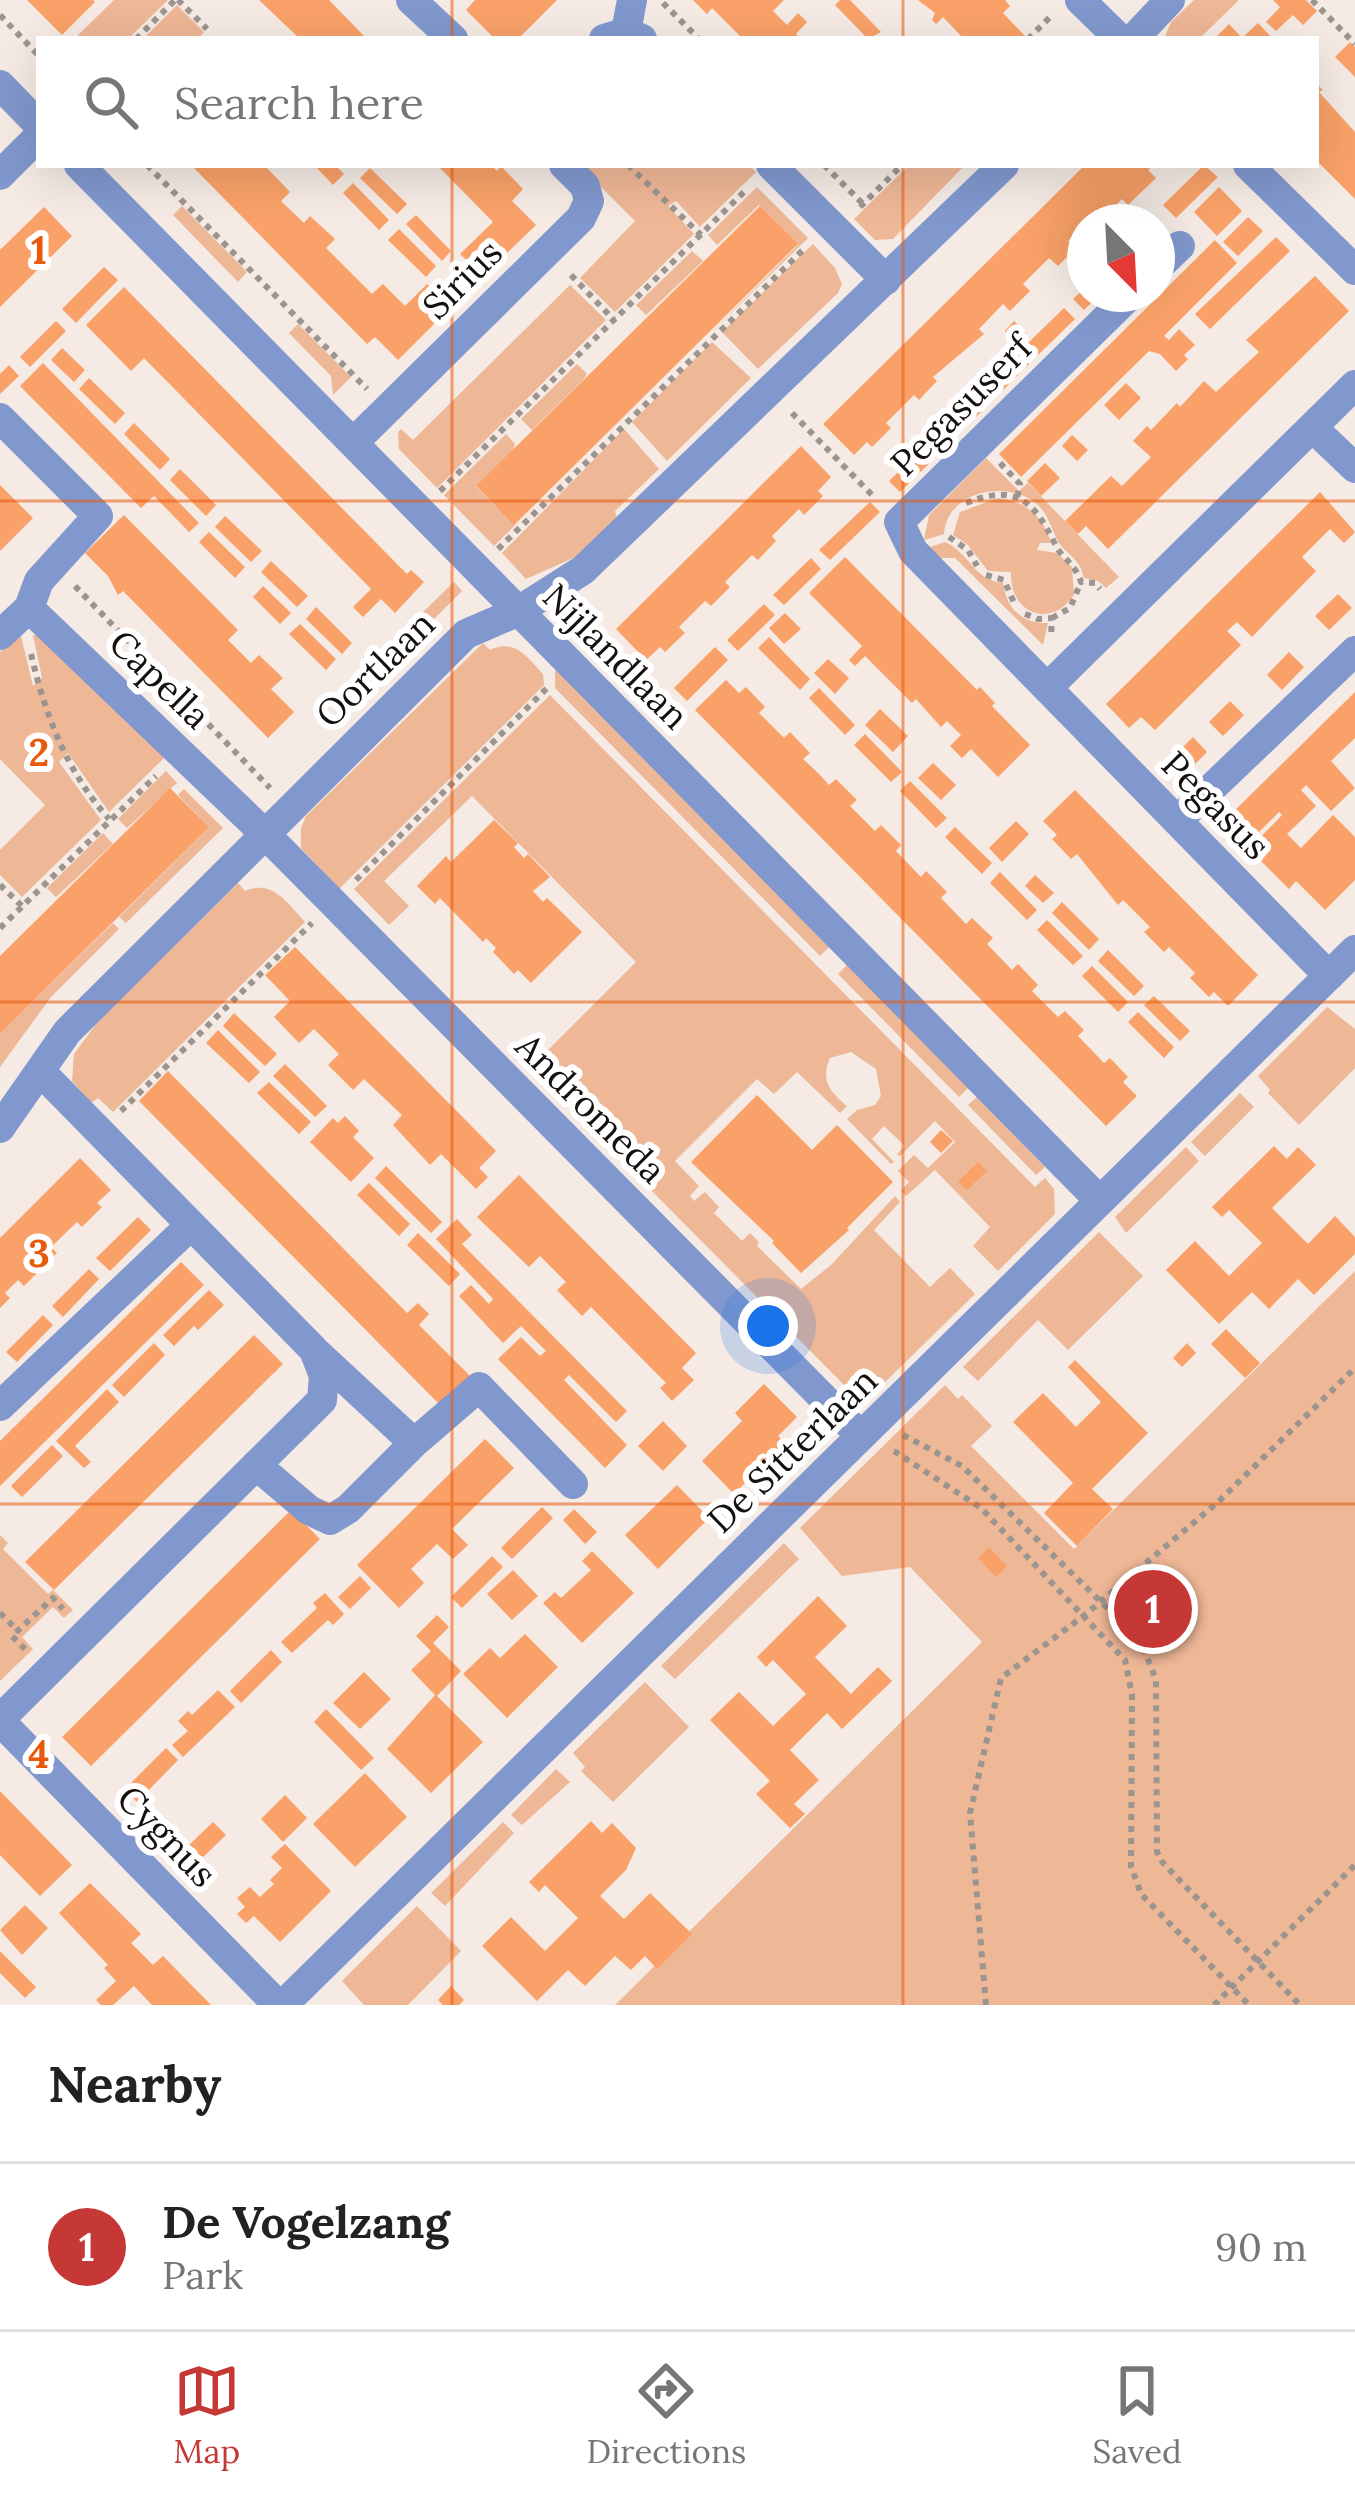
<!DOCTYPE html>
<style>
:root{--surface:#fff;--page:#f6f6f6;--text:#222;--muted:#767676;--line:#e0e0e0;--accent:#c63836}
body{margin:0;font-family:Lora,serif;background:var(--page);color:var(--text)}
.compass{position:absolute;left:1067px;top:204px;width:108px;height:108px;border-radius:50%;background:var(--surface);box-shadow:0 12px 48px #0002;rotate:156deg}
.you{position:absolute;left:768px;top:1326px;width:42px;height:42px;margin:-30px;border:9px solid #fff;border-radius:50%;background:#1a73e8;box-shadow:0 0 0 18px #1a73e833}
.badge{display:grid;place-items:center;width:78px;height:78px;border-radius:50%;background:var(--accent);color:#fff;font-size:39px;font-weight:700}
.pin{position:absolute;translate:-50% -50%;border:6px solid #fff;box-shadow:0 3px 12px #0006}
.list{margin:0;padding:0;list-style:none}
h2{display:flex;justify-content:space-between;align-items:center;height:156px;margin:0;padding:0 48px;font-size:51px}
h2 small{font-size:39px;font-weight:400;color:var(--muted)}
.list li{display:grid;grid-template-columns:78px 1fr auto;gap:36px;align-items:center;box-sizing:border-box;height:168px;padding:0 48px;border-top:3px solid var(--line)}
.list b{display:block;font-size:45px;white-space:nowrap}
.list p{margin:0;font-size:39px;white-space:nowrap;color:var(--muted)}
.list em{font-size:39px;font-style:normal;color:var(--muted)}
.icon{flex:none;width:66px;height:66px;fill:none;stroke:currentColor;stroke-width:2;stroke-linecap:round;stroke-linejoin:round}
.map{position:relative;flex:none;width:1355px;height:2005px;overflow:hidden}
.search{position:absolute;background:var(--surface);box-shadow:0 12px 48px #0002;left:36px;right:36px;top:36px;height:132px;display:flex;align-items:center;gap:30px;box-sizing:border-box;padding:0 42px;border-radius:0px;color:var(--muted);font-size:45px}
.sheet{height:324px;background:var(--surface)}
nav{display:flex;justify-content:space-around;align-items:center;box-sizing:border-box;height:168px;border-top:3px solid var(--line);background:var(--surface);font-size:33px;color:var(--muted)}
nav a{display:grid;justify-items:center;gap:6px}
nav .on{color:var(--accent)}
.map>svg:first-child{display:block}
.green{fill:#eeb796}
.building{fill:#f9a168}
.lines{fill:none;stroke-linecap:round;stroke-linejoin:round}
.path{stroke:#9c948f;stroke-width:6;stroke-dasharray:6 6;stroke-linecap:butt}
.minor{stroke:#8198ce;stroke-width:30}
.grid{fill:none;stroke:#e8590c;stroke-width:3;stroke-opacity:0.55}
.labels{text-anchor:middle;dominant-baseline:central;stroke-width:12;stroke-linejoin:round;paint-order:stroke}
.street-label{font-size:36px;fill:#14100e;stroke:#fff}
.grid-label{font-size:39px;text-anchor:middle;font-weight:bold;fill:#e8590c;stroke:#fff;stroke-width:12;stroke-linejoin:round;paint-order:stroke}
</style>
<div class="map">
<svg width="1355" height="2005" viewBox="0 0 1355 2005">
<rect width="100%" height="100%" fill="#f5eae4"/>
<path class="green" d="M114,0H168L128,39H74Z
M1194,0H1239L1199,39H1164L1171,22Z
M177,5L204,32L198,39H143Z
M579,165H749L756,172L700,227L676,201L668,206L694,234L615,312L580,278L635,221Z
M909,165L964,166L893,239L875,240L854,219Z
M757,187L808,238L710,334L798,245L759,205L717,245L708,235Z
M182,206L247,272L238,282L173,215Z
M813,244L835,268L842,284L838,293L758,369L722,332Z
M692,251L703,261L646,315L636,305Z
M570,285L606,320L437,488L399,449L398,432L401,429L413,440Z
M298,324L351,377L333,395L331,376L289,333Z
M702,340L494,546L444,495L506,434L515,444L513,450L476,487L515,525Z
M712,342L751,378L667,461L632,422Z
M577,364L587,374L583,380L532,430L521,419Z
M624,429L659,469L615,511L619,524L589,551L526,579L502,553Z
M986,458L1019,491L1028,483L1119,577L1106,588L1098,581L1084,578C1080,562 1074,559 1063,548C1051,535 1051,513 1033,501C1002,480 947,492 944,534L924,540L929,515Z
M998,498C1026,502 1043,515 1051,543H1040L1037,550L1057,553L1072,567L1074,595C1050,630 1009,613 1011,572L988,571L968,545L953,535L960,512Z
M945,542C970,553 973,580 1003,583C1007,609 1021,623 1048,623L1043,645L955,558H935L927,548Z
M454,582L462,591L369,684L359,674Z
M33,635L43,637L165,757L109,812L68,753L59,762L101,820L22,897L0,875V850L45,805L0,759V652L21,636L33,686L42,678Z
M483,643L490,650C515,638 527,657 543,674L544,685L339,889L301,848V828L306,816Z
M555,669L829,947L820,956L555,688Z
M550,695L1035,1187L1045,1178L1054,1189L1055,1214L998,1271L973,1246L990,1227L935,1170L906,1196L901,1191L909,1182L898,1171L914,1155L928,1168L955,1142L935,1121L900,1156L897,1154L905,1146L884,1126L872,1139L894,1162L891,1164L847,1119L857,1110L875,1105L881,1096L876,1069L851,1052L830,1058C820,1080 830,1092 847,1106L840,1113L797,1072L774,1094L757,1079L675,1161L699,1186L690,1196L694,1201L705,1192L719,1207L714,1213L742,1241L750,1233L759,1242L757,1246L801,1289L831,1265L895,1196L900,1202L874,1230L930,1287L950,1268L975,1294L879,1388L849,1390L530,1068L636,962L472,796L384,881L409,906L389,925L354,889Z
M166,771L177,783L127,828L118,819Z
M184,789L223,828L126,923L119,917L209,827L178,795Z
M103,833L113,844L56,897L47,888Z
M238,883L245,891C273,879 288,904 305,922L113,1112L98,1098L91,1103L72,1081L74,1054L99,1020Z
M113,923L119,929L51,997L0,1067V1034Z
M847,965L968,1088L959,1097L838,974Z
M1327,1007L1355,1029V1068L1299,1125L1268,1093L1270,1090L1258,1076Z
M1240,1093L1254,1107L1205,1156L1191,1142Z
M977,1097L1045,1167L1036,1175L968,1105Z
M1186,1147L1199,1161L1126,1233L1115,1217Z
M1099,1232L1143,1276L1068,1350L1038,1320L978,1381L963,1367Z
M1355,1271V2005H615L982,1642L910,1567L842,1576L800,1528L945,1385L958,1399L962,1395L992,1426L971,1446L1074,1549Z
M0,1535L8,1543L3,1549L48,1594L53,1590L73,1610L64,1618L53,1607L22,1637L33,1649L0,1681Z
M784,1543L799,1559L675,1679L661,1666Z
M645,1682L689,1727L613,1802L581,1771L585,1767L573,1753Z
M556,1769L570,1782L522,1825L511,1815Z
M503,1822L514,1833L445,1906L431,1893Z
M417,1906L461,1951L408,2005H364L342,1981Z"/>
<path class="building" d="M27,0H93L95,2L62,35Z
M259,0H329L367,39H300Z
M475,0H557L518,39H495L466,10Z
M693,0H784L773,11L787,25L798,13L807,22L796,34L801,39H743L712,8L707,14Z
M840,0H850L881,32L868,39L835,5Z
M918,0H1005L1010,6L1003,13L1025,36L1022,39H964L943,17L936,24L932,20L935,13Z
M1273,0H1306L1317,11L1303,25L1293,15L1276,31L1266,22L1280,7Z
M1258,23L1273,39H1214L1229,24L1242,38Z
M1350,42L1355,47V77L1335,57Z
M1316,83L1323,90L1319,92L1355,132V199L1316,160Z
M191,165H271L267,168L290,192L281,201L304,223L310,216L335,239L326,248L372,294L383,284L405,306L427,284L450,308L398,360L375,337L367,344Z
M314,165H335L344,174L333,185Z
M437,165H491L497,171L501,166L523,189L512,201L536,225L483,276L460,254L493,222Z
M1085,165H1154L1148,170L1156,178L1128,205L1122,199L1103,218L1097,212L1085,222L1068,241L1076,248L1058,266L1049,258L1023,284L1030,291L1010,311L1003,304L979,329L984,334L933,377L937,381L919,400L914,395L886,423L891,428L872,447L867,442L854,455L823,424Z
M1204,165L1218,177L1176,218L1163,205Z
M370,168L407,204L397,214L360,178Z
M353,183L389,220L379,230L343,193Z
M1219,187L1242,211L1217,236L1194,212Z
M760,206L798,244L514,525L476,486Z
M44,207L72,236L0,307V250Z
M416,215L451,251L442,261L406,224Z
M1248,217L1263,231L1238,256L1223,242Z
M399,229L436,266L426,277L388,240Z
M1276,237L1290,251L1210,329L1195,314Z
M1215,240L1237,263L1164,336L1169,340L1179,329L1195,345L1184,355L1188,359L1176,371L1160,354L1149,351L1021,477L999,454Z
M104,267L118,280L76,323L62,309Z
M1315,276L1349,311L1108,549L1086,526L1078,534L1065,521L1111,476L1122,486L1151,457L1133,441L1147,426L1151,430L1177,403L1180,407L1204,381L1216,392L1259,352L1246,340Z
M124,287L397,564L407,574L411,570L424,582L395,613L381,599L363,617L353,607L371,589L144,358L131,371L86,325Z
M1085,288V294H1100L1084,310L1073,299Z
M1064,308L1075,319L1038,355L1027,344Z
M56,321L66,331L30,367L20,357Z
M1014,321L1027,334L1018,344L1005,331Z
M62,348L85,370L74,382L51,360Z
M1018,354L1029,364L992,401L981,390Z
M43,363L199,523L189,532L154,496L141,508L20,386Z
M9,365L19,376L0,394V374Z
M89,378L125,413L115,424L79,389Z
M1126,383L1141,398L1119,420L1104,405Z
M972,399L983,410L946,446L935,436Z
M134,423L170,459L160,470L124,434Z
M1072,435L1088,450L1077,461L1062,446Z
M926,445L937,456L900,492L889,481Z
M801,446L831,477L818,491L823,496L804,515L799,509L772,536L776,541L758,560L752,555L725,582L730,587L711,606L705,601L679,627L685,633L665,652L660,647L646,660L616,629Z
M1045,463L1060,478L1041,496L1027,481Z
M180,469L216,505L206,516L170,480Z
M0,485L33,518L0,551Z
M1320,492L1355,532L1344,543L1330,529L1302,557L1316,571L1279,609L1252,637L1237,622L1227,631L1241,645L1155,730L1141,717L1129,728L1106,704Z
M870,502L880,512L830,560L819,550Z
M124,515L238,630L228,640L251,663L259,655L283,678L271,689L294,712L268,738L123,591L118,595L108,576L85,553Z
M225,516L262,551L251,562L215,527Z
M209,532L245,567L235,578L199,542Z
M845,557L977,690L980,687L995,703L992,706L1030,745L998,777L971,749L962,758L950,746L961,735L947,721L941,727L916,699L912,703L865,656L855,666L849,660L862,646L809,593Z
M811,558L821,569L784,605L773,595Z
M271,561L308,596L297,607L261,572Z
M263,586L291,613L280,624L253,597Z
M1338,594L1352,608L1329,630L1315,616Z
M764,604L775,615L738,651L727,640Z
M316,607L352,643L342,654L306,619Z
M785,613L801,629L784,644L769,628Z
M300,624L336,659L326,670L289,634Z
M769,637L810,679L800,690L758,648Z
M715,647L728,660L687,701L674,688Z
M1289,652L1304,667L1282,690L1267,675Z
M828,659L849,678L835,694L814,673Z
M726,680L739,693L746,687L765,707L759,713L784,738L790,732L810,753L803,759L818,773L829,785L836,779L857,800L850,806L875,831L881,825L901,845L896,851L921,877L926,871L947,892L941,898L966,924L972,918L993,938L987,944L1012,970L1018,964L1038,985L1032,991L1058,1017L1065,1011L1084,1030L1078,1036L1104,1063L1110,1058L1128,1077L1123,1082L1137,1096L1106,1126L695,710Z
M819,688L855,725L845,735L809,698Z
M1355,692V738L1331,761L1355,788L1331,811L1306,785L1301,790L1316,806L1287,834L1301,848L1333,815L1355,837V880L1325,910L1296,881L1289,889L1261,861L1266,855L1254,844L1282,815L1279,812L1246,845L1223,822Z
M1230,701L1244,715L1223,736L1209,722Z
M880,709L908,736L893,752L865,725Z
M865,734L902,772L891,782L854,745Z
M1193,737L1207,752L1180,779L1166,764Z
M933,763L956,785L941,800L918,778Z
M910,781L947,818L936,828L900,791Z
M170,788L209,827L0,1034V956Z
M1075,790L1258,975L1228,1006L1214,992L1209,997L1190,978L1195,973L1169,947L1164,952L1144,932L1150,927L1123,900L1118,905L1077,854L1071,859L1052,839L1057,835L1043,821Z
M494,820L518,843L514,847L524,858L528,854L550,877L533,891L543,902L547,898L582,932L531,983L518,970L514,974L493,952L496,948L486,938L483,942L440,898L435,904L417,886L446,856L451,862Z
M1016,821L1029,834L1002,862L989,848Z
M955,827L992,863L982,874L945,837Z
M1000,872L1037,910L1027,920L990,883Z
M1035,875L1054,893L1043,903L1025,886Z
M1062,902L1099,939L1089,950L1052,913Z
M1047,920L1083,956L1073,965L1037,930Z
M295,947L496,1151L479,1168L488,1177L476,1189L441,1154L430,1165L393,1125L402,1115L364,1079L353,1090L328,1065L339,1054L314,1029L299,1043L274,1017L290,1001L265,975Z
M1108,950L1144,986L1134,996L1098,961Z
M1092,966L1128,1002L1118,1012L1082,976Z
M1154,996L1190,1031L1180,1041L1144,1005Z
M1138,1012L1174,1047L1164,1058L1128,1022Z
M234,1013L277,1054L265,1066L223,1026Z
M218,1030L260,1072L249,1083L206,1043Z
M285,1064L327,1106L315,1117L273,1076Z
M168,1071L407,1313L418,1303L429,1314L419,1325L470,1376L441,1406L139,1101Z
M269,1082L311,1122L299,1134L257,1093Z
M757,1095L812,1150L837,1125L893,1182L847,1228L849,1230L801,1273L772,1243L774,1241L691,1162Z
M345,1116L359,1131L353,1137L374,1158L351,1182L310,1142L333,1118L338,1123Z
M941,1130L953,1141L941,1153L930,1142Z
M1274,1146L1287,1159L1298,1147L1316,1165L1272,1208L1308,1244L1335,1216L1355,1237V1254L1314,1295L1298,1279L1269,1309L1252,1292L1219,1324L1166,1270L1195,1241L1229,1276L1262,1243L1229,1210L1222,1217L1212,1207Z
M80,1158L111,1190L97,1203L102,1207L82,1227L77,1222L51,1247L57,1253L24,1286L18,1280L5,1293L10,1298L0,1308V1238Z
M978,1162L987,1171L967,1190L958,1182Z
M386,1166L442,1222L431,1233L375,1178Z
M519,1175L696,1353L682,1368L694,1380L672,1401L660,1388L666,1383L591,1307L582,1316L557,1290L566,1282L540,1256L529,1267L477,1217Z
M369,1183L410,1224L399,1236L357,1195Z
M138,1217L151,1230L110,1271L96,1258Z
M457,1219L472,1235L462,1244L627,1411L616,1422L569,1375L564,1380L627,1445L605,1468L498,1359L521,1337L540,1356L546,1351L521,1326L503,1343L459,1296L471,1285L489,1304L493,1299L436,1239Z
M418,1233L460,1274L449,1286L407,1245Z
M181,1262L204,1285L0,1486V1441Z
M89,1269L99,1279L63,1317L52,1306Z
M209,1290L224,1305L198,1330L194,1326L174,1346L163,1335Z
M43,1315L53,1325L17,1362L6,1352Z
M1226,1329L1260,1363L1245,1378L1211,1344Z
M254,1335L283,1364L54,1590L25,1562Z
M154,1343L165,1355L124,1397L112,1385Z
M1187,1343L1196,1353L1182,1367L1173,1358Z
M1075,1360L1148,1433L1092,1489L1113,1509L1077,1546L1044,1513L1073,1483L1013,1422L1043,1393L1076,1427L1101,1402L1068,1367Z
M764,1384L797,1417L778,1436L785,1443L773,1455L779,1460L750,1487L745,1483L734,1494L702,1461L742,1421L735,1413Z
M107,1389L119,1402L75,1446L91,1462L84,1468L56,1441Z
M663,1421L687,1446L663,1471L638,1446Z
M485,1439L514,1468L452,1529L468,1545L453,1559L437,1544L411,1569L424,1583L399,1608L357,1565Z
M52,1445L63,1456L22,1497L11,1486Z
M677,1485L709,1518L658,1569L625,1535Z
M542,1507L553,1518L512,1559L501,1548Z
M574,1509L597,1532L585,1544L563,1520Z
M291,1510L320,1539L91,1766L62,1737Z
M989,1547L1007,1566L996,1577L978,1558Z
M592,1551L634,1593L582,1643L543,1603L555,1592L561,1598L591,1570L582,1561Z
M492,1556L503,1567L462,1608L451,1597Z
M513,1570L538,1596L512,1620L487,1594Z
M360,1576L371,1588L350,1609L338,1597Z
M325,1593L344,1614L333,1625L328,1620L292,1653L281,1642L317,1608L313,1603Z
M818,1596L847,1626L815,1657L851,1694L878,1667L892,1681L842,1729L827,1713L790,1750L819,1780L794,1804L805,1814L790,1828L756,1794L770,1781L710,1720L739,1692L773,1726L806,1694L773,1660L766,1667L757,1657Z
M437,1615L449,1627L433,1643L461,1671L437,1696L483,1742L431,1793L387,1749L435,1695L411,1670L431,1651L416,1636Z
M525,1634L558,1667L507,1718L463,1674L490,1648L500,1658Z
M271,1650L282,1662L241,1703L230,1691Z
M364,1672L391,1699L360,1729L333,1703Z
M218,1690L235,1707L183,1757L172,1745L188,1731L178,1721L188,1711L192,1715Z
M326,1709L374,1758L361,1770L314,1722Z
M166,1748L178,1760L137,1802L124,1790Z
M365,1773L407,1817L355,1867L313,1824Z
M0,1791L72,1865L40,1896L0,1855Z
M285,1795L307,1818L283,1842L261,1819Z
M591,1821L602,1833L612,1823L636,1848L626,1870L600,1896L624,1919L650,1893L692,1934L657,1969L645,1956L631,1970L615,1956L585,1986L568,1970L537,2001L482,1946L511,1917L545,1951L578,1918L545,1885L539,1892L529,1882Z
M213,1822L226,1835L200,1860L187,1847Z
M285,1844L331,1891L280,1942L254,1916L246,1923L237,1914L245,1907L237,1898L250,1887L260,1897L274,1884L270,1880L282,1868L271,1857Z
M90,1883L141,1934L131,1943L153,1965L163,1956L211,2005H152L134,1986L113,2005H101L96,2000L116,1981L104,1968L108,1965L59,1913Z
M25,1905L48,1928L22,1955L0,1930Z
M0,1951L36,1987L25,1998L0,1973Z
M451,1986L464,2000L459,2005H443L438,2000Z"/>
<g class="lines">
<path class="path" d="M178,0L207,29
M1312,0L1355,44
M663,3L699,39
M0,15L39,56
M136,39L175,0
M1028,39L1051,16
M147,165L367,389
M628,165L701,235
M824,165L863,204
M860,207L902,165
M571,275L614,320
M792,413L875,498
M1000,463L1020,484L1017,499
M440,491L747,189
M966,503C1016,483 1034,501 1055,544C1062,559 1075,563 1081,582L1095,583L1100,589
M949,537L968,550L977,566
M498,549L806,247
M986,575L1004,580L1015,605
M75,586L270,788
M1025,614L1038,619L1052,618L1051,636
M1052,618L1070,608L1081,582
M31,654C45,715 67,772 109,819
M356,880L549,686
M0,885L22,906
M0,928L156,776
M121,1111L312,923
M903,1435L962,1466L1141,1641L1156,1680L1157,1852L1163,1863L1300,2005
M894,1451L981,1508L1125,1660L1132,1695L1131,1866L1141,1894L1249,2005
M0,1613L18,1631
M25,1649L12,1636L53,1598L63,1609
M986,2005L970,1813L1001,1678L1086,1614L1218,1502L1355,1368
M1214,2005L1355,1865"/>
<path class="minor" d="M411,0L453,39
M1080,0L1120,39
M626,32L632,0
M604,39L626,32L642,39
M1133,39L1170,0
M0,85L39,125
M79,165L1100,1201
M771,165L886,280
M1248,165L1355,270
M0,175L39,136
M1157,268L1180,246
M1131,294L899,522L913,551L1329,976
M0,418L98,516L39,581L29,608
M1312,427L1355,468
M355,441L581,218L589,201L585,186L564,165
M0,635L29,608L265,834L861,1436
M1047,688L1355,385
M1177,821L1355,651
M0,1128L67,1032L466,634L517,612L583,570L1004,165
M0,1406L191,1225
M414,1443L479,1387L573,1484
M256,1465L309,1510L330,1520L348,1509L414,1443L318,1354
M0,1719L322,1400L324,1376L314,1350L40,1071
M0,1721L278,2005
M283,2005L1355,950"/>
</g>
<path class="grid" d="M452,0V39M903,0V39M452,165V2005M903,165V2005M0,501H1355M0,1002H1355M0,1504H1355"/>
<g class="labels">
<g class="street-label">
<text transform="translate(462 279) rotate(-45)">Sirius</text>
<text transform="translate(961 405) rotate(-45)">Pegasuserf</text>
<text transform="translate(616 656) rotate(45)">Nijlandlaan</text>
<text transform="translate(375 669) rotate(-44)">Oortlaan</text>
<text transform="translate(160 679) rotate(44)">Capella</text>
<text transform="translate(1216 805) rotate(45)">Pegasus</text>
<text transform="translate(591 1108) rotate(45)">Andromeda</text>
<text transform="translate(792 1450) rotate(-44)">De Sitterlaan</text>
<text transform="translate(167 1836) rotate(46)">Cygnus</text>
</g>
</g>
<g class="grid-label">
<text x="39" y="264">1</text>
<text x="39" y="766">2</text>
<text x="39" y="1267">3</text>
<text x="39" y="1768">4</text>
</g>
</svg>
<svg class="compass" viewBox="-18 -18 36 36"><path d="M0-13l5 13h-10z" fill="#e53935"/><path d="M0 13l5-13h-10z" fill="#767676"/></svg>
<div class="you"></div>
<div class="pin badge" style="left:1153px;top:1609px">1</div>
<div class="search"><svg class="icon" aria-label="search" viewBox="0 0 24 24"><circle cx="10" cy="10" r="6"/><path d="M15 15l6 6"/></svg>Search here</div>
</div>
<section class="sheet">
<h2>Nearby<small></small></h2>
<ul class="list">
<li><span class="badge">1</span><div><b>De Vogelzang</b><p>Park</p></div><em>90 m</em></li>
</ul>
</section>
<nav>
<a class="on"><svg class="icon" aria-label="map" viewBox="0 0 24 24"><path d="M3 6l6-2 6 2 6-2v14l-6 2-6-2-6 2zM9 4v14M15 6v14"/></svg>Map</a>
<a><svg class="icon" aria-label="directions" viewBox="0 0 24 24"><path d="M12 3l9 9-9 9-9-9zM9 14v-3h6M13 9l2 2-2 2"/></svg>Directions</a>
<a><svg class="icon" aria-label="saved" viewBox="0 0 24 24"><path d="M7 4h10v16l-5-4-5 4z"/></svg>Saved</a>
</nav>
